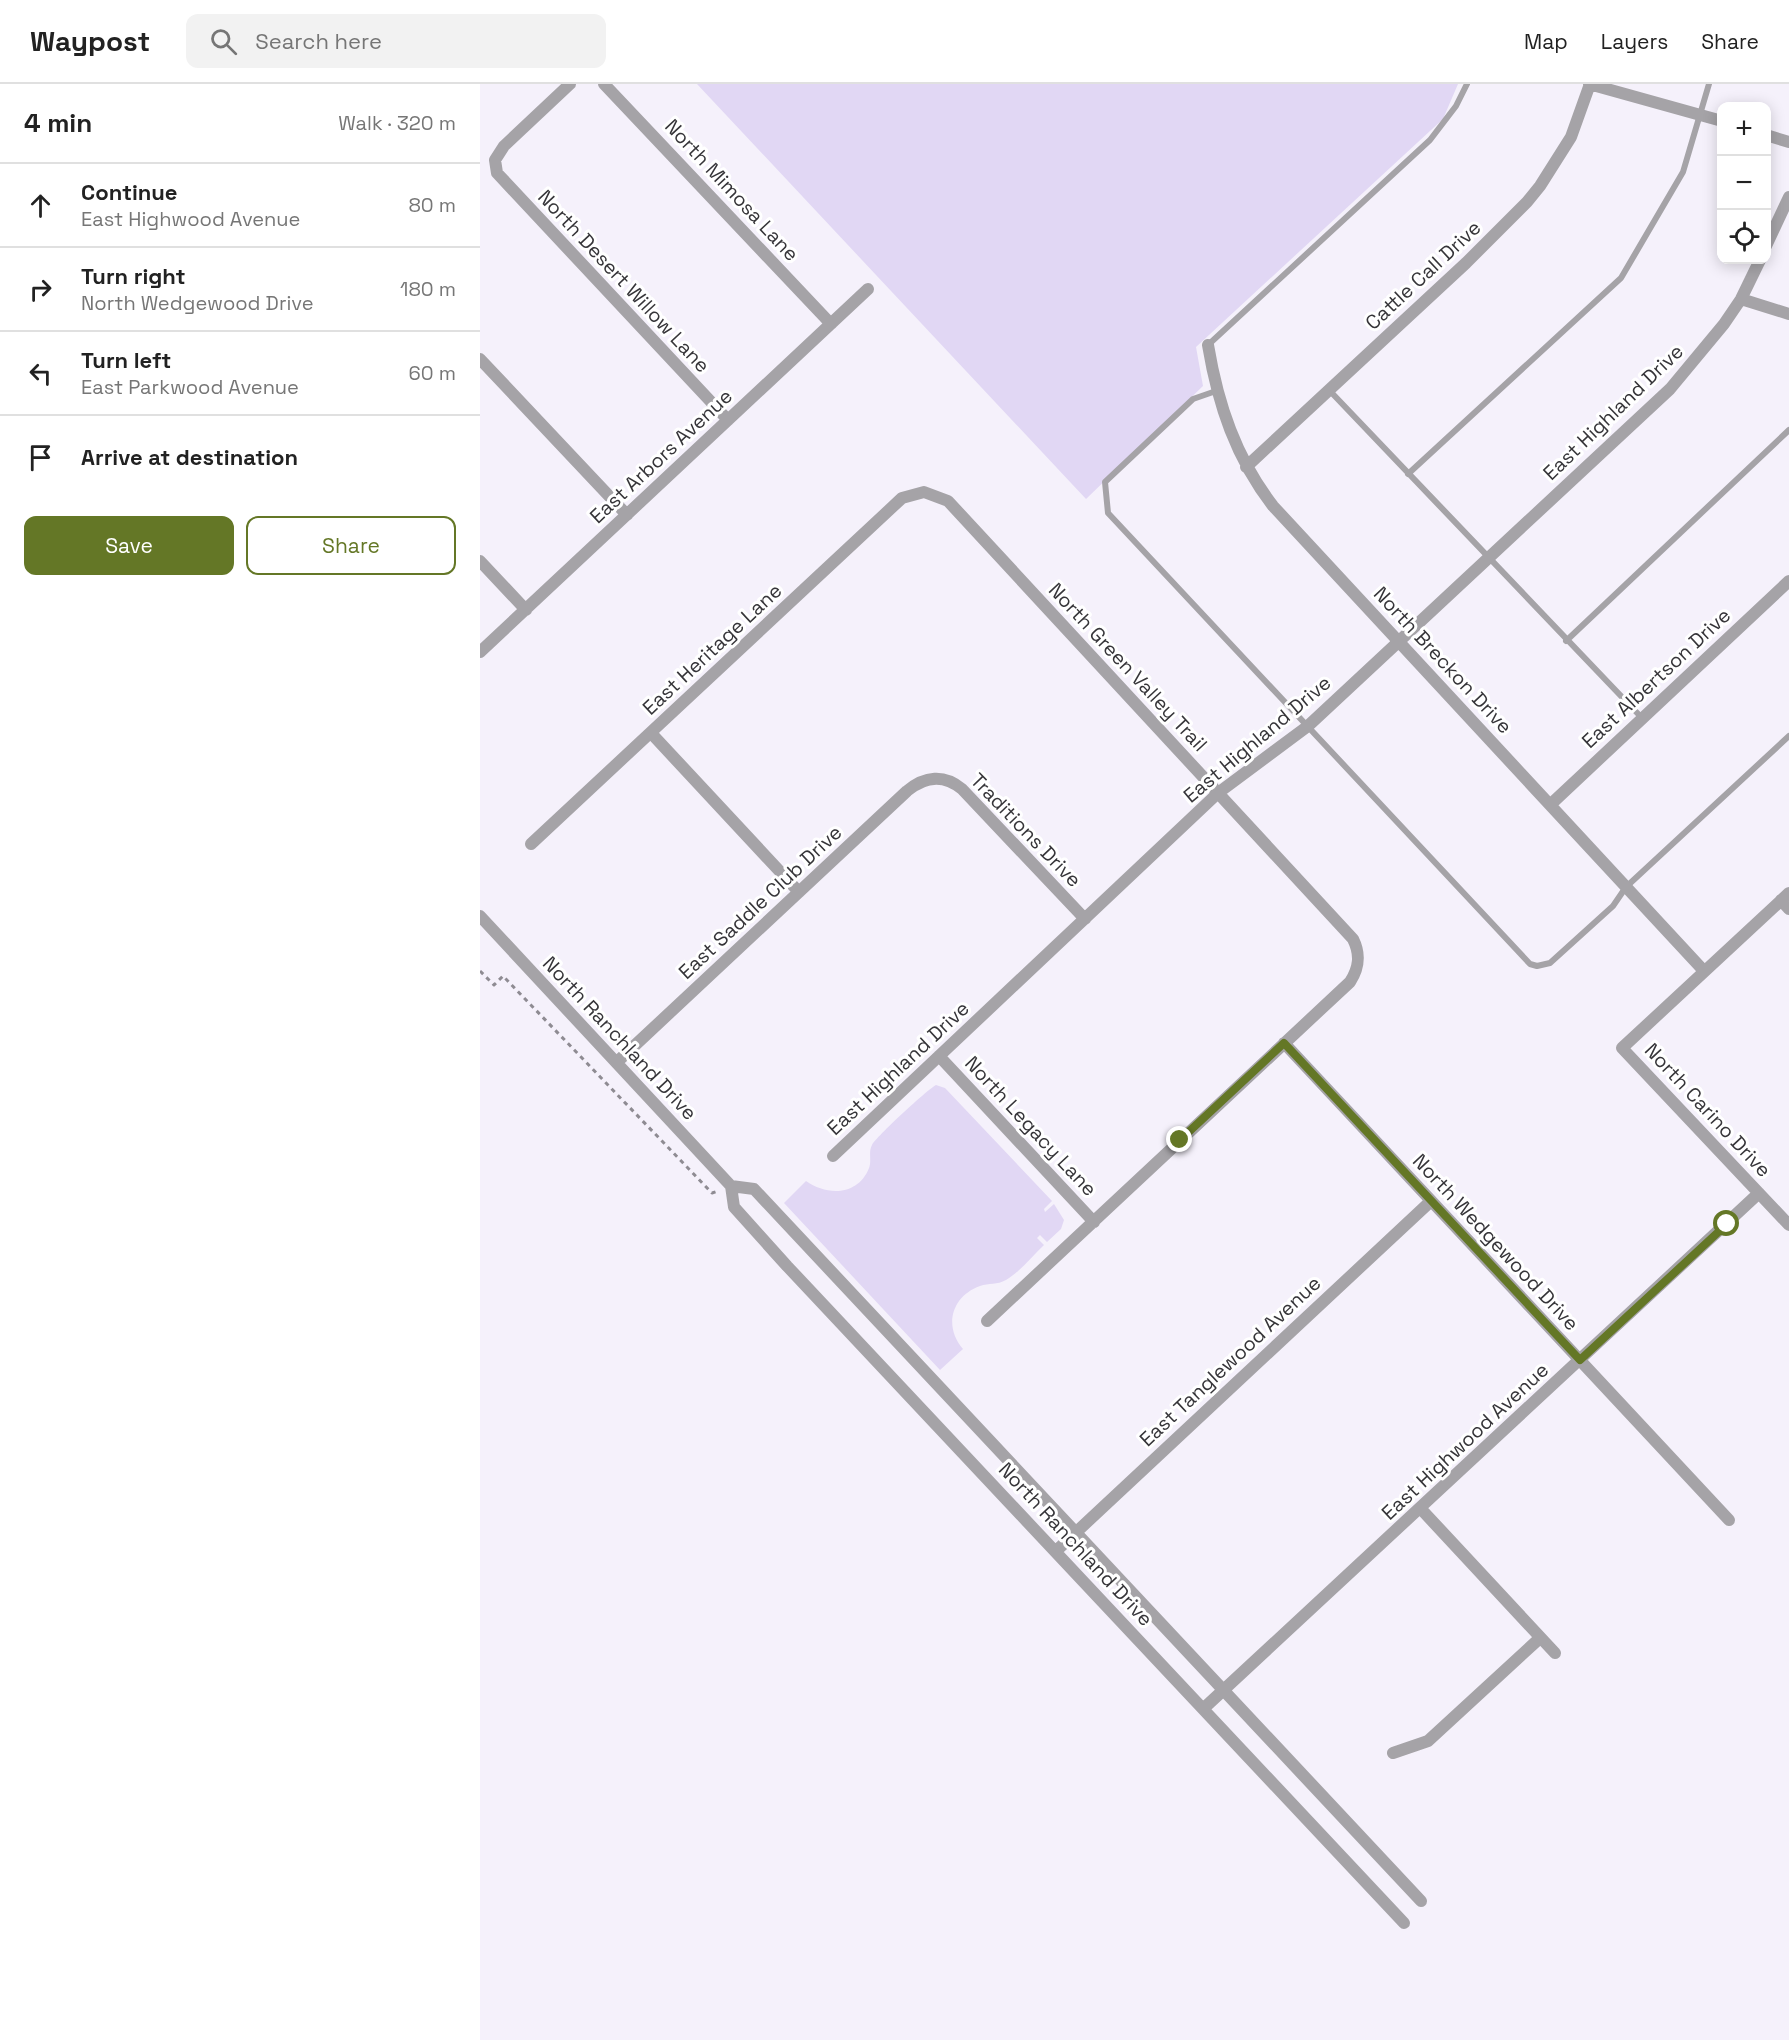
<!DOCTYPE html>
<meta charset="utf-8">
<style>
:root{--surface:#fff;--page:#f2f2f2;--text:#222;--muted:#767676;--line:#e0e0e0;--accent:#647726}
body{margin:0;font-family:"Space Grotesk",sans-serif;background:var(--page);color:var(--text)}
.controls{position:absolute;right:18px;top:18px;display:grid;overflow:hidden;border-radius:12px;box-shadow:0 3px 15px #0003}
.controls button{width:54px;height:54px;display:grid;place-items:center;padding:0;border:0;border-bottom:2px solid var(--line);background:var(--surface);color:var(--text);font:30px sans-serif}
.stop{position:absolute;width:18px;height:18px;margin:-14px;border:4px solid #647726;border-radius:50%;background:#fff}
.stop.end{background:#647726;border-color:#fff;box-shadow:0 2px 6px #0008}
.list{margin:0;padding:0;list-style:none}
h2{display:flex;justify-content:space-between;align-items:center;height:78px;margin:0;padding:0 24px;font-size:26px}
h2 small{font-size:20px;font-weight:400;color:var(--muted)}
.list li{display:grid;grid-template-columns:39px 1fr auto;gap:18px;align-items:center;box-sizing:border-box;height:84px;padding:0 24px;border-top:2px solid var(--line)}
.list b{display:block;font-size:22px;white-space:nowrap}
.list p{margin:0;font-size:20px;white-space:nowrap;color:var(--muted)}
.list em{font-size:20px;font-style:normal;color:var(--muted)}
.actions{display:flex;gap:12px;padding:18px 24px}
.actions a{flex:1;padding:14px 0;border:2px solid var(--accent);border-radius:12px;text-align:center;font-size:21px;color:var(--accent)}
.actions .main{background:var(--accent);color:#fff}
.icon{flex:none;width:33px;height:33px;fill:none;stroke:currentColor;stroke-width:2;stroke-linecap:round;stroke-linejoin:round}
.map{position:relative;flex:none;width:1309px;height:1956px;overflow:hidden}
header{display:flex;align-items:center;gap:36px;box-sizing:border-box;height:84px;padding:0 30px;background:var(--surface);border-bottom:2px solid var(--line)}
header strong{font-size:28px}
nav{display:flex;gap:33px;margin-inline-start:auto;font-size:21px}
.search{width:420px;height:54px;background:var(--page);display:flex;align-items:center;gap:15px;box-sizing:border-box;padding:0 21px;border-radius:12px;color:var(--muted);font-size:22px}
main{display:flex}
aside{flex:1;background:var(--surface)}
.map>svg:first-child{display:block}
.green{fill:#e1d7f4}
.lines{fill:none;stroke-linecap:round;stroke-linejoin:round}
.path{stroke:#8e8b92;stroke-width:3;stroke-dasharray:4.5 4.5;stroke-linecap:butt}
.service{stroke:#a5a3a7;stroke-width:6}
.minor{stroke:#a5a3a7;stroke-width:12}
.route{stroke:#647726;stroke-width:8}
.labels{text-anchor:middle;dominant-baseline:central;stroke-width:6;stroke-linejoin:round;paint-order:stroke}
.street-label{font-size:20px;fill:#363539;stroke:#fff}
</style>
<header>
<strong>Waypost</strong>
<div class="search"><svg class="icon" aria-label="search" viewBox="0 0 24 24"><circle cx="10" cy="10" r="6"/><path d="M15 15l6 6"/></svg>Search here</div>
<nav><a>Map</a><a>Layers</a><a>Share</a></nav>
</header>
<main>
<aside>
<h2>4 min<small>Walk · 320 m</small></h2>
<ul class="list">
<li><svg class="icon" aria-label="ahead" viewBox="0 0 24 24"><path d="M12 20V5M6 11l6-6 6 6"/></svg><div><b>Continue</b><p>East Highwood Avenue</p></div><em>80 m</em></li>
<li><svg class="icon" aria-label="right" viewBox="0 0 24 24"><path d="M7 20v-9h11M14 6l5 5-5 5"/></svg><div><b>Turn right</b><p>North Wedgewood Drive</p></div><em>180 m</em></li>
<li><svg class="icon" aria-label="left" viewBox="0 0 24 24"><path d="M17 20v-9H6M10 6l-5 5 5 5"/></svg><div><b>Turn left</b><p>East Parkwood Avenue</p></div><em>60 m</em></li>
<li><svg class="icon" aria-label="arrive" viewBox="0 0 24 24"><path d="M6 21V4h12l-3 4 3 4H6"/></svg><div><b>Arrive at destination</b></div></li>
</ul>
<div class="actions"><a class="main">Save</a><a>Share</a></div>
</aside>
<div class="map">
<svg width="1309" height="1956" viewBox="0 0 1309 1956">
<rect width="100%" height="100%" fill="#f5f1fb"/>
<path class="green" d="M217,0H978L963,35L716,263L723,302L606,415Z
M456,1001L465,1004L572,1117L564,1125L565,1128L574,1120L584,1136L581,1145L567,1158L560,1151L557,1154L564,1161C552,1172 540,1188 526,1196C517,1201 509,1199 500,1202C472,1212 463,1242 483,1265L460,1286L304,1119L326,1097C347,1112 378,1112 389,1084C392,1077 388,1068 392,1061C396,1053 448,1005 456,1001Z"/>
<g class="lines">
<path class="path" d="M0,887L14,901L23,892L232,1109L238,1107"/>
<path class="service" d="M728,261L950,56L976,22L987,0
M849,306L1162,634
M736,307L713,315L625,398L628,429L1050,880L1057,882L1070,879L1133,822L1146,803L1309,652
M928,390L1141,194L1203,88L1229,0
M1086,557L1309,346"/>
<path class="minor" d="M90,0L24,62L15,76L17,89L248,336
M124,0L351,240
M1109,0L1242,37
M1286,51L1309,58
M1286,162L1309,113
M1261,215L1309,230
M728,261C738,321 756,374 793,422L1224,887
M0,275L147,431
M766,383L986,179L1047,118L1060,102L1091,53L1110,0
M0,477L46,526
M0,568L388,205
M171,649L319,808
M1070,721L1309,497
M51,760L422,414L444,408L468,417L873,855C881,871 879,884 870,898L507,1237
M1309,809L1142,964L1309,1141
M1301,816L1309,825
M0,832L251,1102L254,1123L307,1182L924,1839
M804,959L1249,1436
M459,972L614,1138
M137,978L427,707C445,692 464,690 482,705L605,835
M353,1072L738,709L828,642L1190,305L1244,240L1261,215L1280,176
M251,1102L274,1105L941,1817
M941,1425L1075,1569
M576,1467L951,1117
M723,1625L1279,1109
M913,1669L948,1657L1060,1554"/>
</g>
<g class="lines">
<path class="route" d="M700,1056L804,959L1100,1276L1247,1140"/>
</g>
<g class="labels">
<g class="street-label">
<text transform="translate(252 106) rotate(47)">North Mimosa Lane</text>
<text transform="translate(943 191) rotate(-43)">Cattle Call Drive</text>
<text transform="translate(144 197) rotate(47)">North Desert Willow Lane</text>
<text transform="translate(1133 328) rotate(-44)">East Highland Drive</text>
<text transform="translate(181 372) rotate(-43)">East Arbors Avenue</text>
<text transform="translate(232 565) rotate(-43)">East Heritage Lane</text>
<text transform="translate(963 576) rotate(47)">North Breckon Drive</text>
<text transform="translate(648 583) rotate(47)">North Green Valley Trail</text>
<text transform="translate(1176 594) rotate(-43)">East Albertson Drive</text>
<text transform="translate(777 655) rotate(-40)">East Highland Drive</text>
<text transform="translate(546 746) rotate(46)">Traditions Drive</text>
<text transform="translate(280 818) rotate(-43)">East Saddle Club Drive</text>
<text transform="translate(140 954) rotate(47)">North Ranchland Drive</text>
<text transform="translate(418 984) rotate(-43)">East Highland Drive</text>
<text transform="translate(1228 1026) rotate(47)">North Carino Drive</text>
<text transform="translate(551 1042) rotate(47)">North Legacy Lane</text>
<text transform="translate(1016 1158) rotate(47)">North Wedgewood Drive</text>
<text transform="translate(750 1277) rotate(-43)">East Tanglewood Avenue</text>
<text transform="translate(985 1357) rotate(-43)">East Highwood Avenue</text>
<text transform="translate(596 1460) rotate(47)">North Ranchland Drive</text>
</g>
</g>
</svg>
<div class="controls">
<button>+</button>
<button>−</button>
<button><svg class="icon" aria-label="locate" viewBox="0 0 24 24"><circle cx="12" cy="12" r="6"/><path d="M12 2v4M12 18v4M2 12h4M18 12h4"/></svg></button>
</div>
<div class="stop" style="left:1247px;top:1140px"></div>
<div class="stop end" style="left:700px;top:1056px"></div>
</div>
</main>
